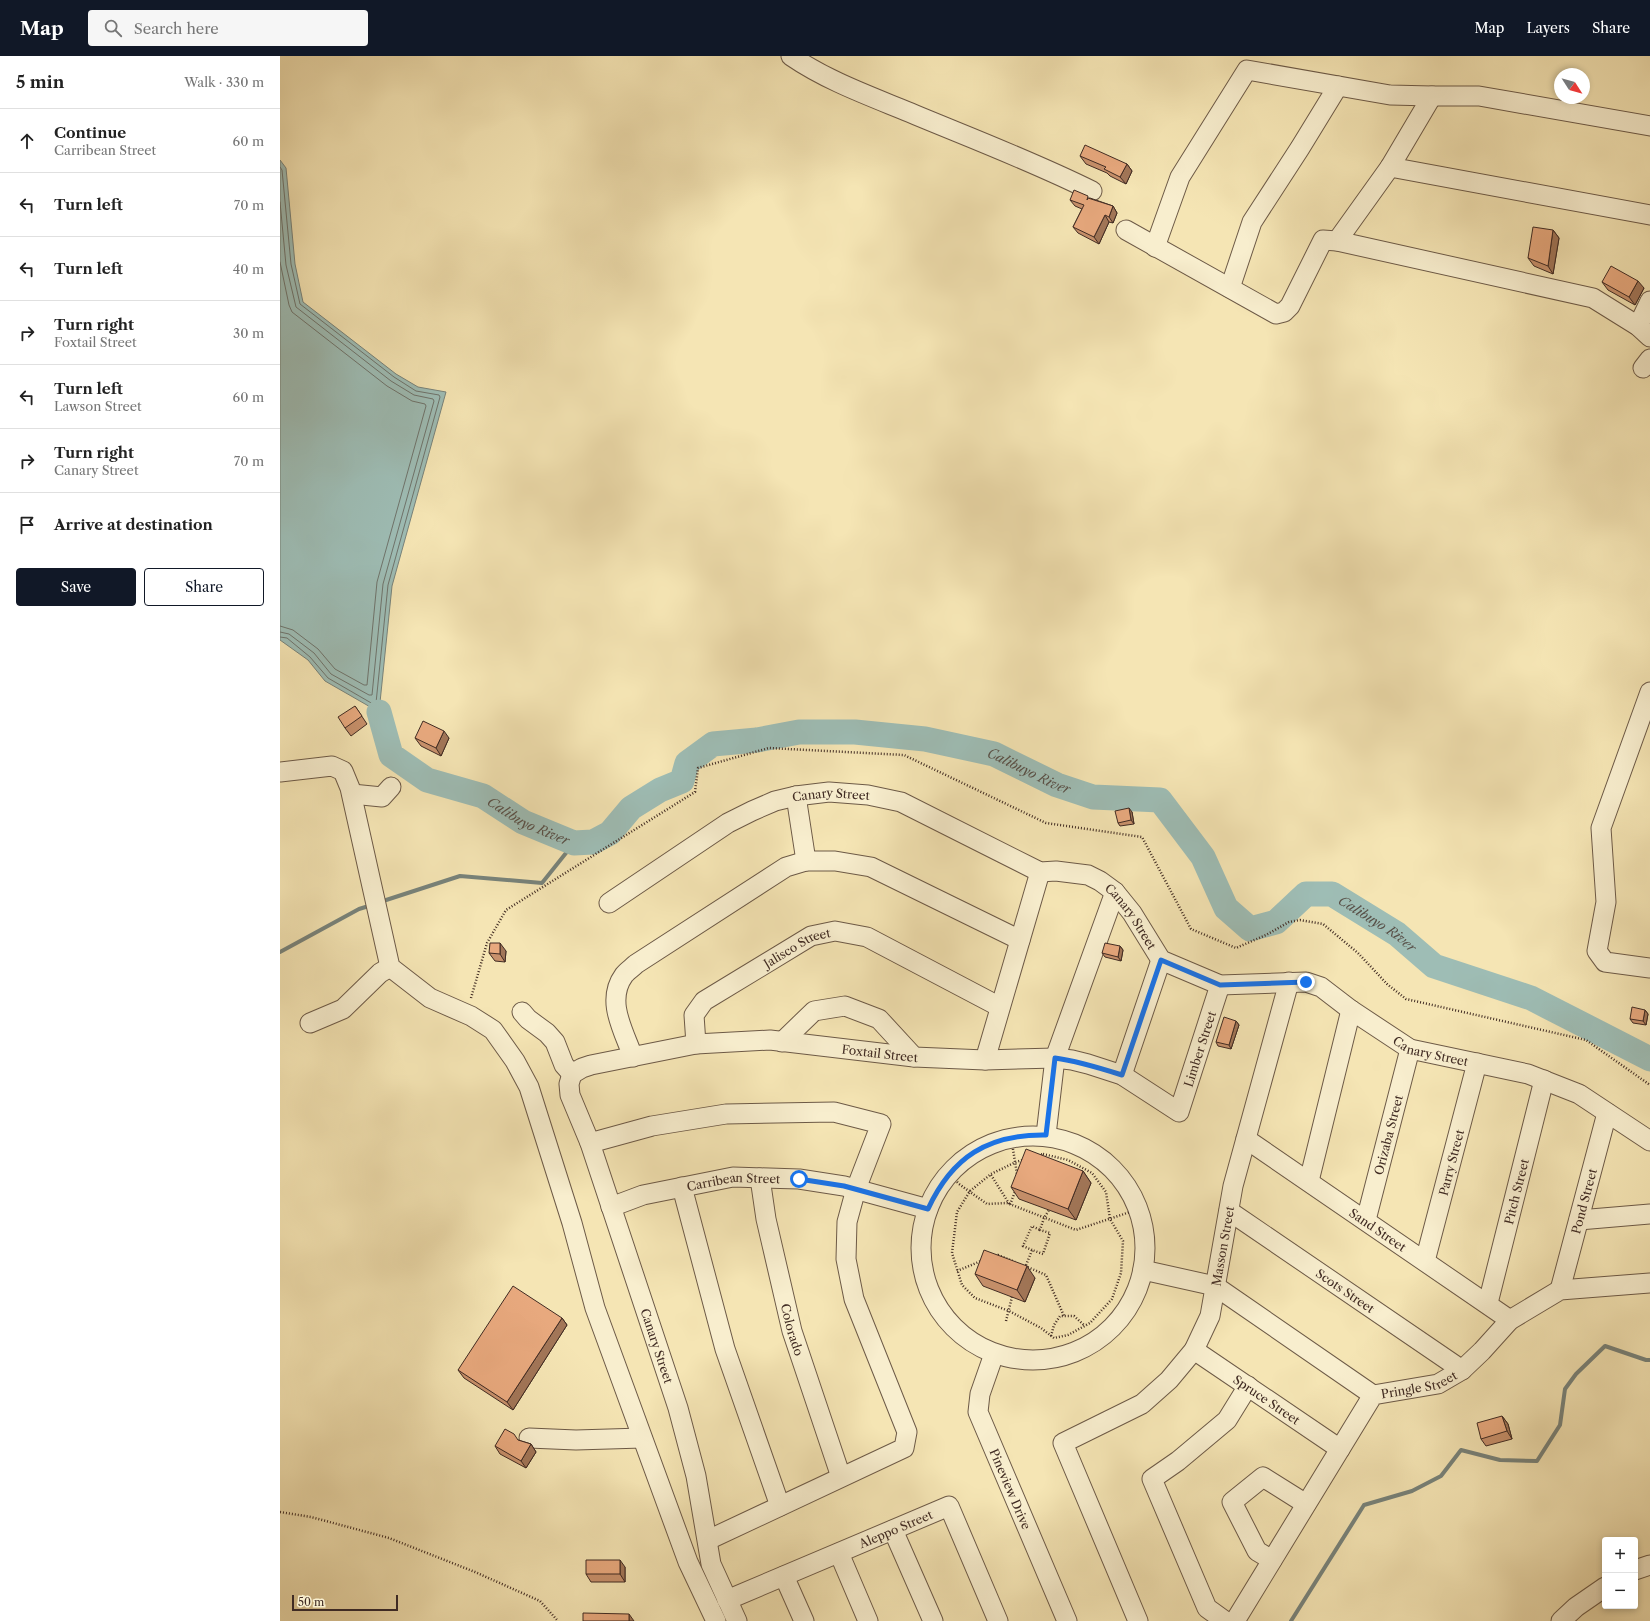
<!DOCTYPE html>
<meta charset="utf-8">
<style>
:root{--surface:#fff;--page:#f6f6f6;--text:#222;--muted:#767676;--line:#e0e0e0;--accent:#111827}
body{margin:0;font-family:"Libre Caslon Text",serif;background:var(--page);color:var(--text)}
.controls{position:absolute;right:12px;bottom:12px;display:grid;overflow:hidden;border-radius:4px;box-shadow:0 2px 6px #0003}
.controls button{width:36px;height:36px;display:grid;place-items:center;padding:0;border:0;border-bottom:1px solid var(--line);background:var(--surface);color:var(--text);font:20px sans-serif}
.compass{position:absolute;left:1274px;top:12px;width:36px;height:36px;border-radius:50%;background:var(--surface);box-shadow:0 2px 6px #0003;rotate:126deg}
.scale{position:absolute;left:12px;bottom:10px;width:106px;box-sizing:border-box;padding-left:4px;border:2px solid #402b23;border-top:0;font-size:11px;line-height:14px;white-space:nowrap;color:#402b23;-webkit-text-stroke:3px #f8eece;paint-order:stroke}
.stop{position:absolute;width:12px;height:12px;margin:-9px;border:3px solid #1a73e8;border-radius:50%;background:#fff}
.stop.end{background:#1a73e8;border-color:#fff;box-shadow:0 1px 4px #0008}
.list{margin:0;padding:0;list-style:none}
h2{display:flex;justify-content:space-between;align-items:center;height:52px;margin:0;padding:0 16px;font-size:17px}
h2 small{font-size:13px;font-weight:400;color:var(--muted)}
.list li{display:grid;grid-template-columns:26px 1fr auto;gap:12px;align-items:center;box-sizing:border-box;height:64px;padding:0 16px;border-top:1px solid var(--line)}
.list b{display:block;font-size:15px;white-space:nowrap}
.list p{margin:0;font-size:13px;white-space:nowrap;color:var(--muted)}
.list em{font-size:13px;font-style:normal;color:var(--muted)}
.actions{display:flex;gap:8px;padding:12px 16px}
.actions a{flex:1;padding:9px 0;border:1px solid var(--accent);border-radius:4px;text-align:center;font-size:14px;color:var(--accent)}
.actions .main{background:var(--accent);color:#fff}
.icon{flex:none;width:22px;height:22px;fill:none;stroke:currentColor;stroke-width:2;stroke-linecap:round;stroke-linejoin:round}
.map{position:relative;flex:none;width:1370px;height:1565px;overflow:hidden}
header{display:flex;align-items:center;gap:24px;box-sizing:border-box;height:56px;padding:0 20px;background:var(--accent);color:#fff}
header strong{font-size:19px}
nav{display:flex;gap:22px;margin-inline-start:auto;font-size:14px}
.search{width:280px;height:36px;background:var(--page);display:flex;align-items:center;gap:10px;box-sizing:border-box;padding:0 14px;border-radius:4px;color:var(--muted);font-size:15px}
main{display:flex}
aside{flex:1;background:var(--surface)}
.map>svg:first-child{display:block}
.water{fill:#9ebdb5;stroke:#78837b}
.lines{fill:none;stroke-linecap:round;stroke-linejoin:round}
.shore{stroke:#6f746c;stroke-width:1}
.stream{stroke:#78837b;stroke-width:4}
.river{stroke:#9ebdb5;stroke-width:25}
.minor-casing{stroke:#6d5a47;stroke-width:21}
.path{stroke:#402b23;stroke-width:2.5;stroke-dasharray:1 2;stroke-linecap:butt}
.minor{stroke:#f8eece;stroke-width:19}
.wall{fill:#c8916c;stroke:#402b23}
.shaded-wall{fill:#a27658;stroke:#402b23}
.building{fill:#e8a97e;stroke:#402b23}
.route{stroke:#1a73e8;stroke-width:5}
.labels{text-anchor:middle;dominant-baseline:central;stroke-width:3;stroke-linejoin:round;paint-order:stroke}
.street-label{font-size:12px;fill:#402b23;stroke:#f8eece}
.water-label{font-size:13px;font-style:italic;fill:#585048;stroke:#f8eece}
</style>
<header>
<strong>Map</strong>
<div class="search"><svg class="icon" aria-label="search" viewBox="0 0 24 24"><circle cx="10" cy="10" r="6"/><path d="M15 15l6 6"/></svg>Search here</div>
<nav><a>Map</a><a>Layers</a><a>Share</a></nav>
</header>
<main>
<aside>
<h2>5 min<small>Walk · 330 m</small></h2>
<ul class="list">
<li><svg class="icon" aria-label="ahead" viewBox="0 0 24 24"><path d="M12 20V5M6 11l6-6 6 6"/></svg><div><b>Continue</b><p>Carribean Street</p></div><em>60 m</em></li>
<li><svg class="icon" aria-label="left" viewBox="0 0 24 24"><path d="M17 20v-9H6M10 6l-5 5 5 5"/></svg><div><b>Turn left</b></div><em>70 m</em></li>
<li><svg class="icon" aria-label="left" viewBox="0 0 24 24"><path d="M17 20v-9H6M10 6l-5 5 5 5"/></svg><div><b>Turn left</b></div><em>40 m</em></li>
<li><svg class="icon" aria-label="right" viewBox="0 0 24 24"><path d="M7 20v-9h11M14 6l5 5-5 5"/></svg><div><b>Turn right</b><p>Foxtail Street</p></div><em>30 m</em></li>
<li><svg class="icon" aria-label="left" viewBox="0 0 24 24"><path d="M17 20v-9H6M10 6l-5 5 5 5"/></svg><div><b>Turn left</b><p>Lawson Street</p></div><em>60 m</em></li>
<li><svg class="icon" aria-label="right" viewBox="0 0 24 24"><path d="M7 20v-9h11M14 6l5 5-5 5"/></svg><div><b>Turn right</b><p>Canary Street</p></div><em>70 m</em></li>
<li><svg class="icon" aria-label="arrive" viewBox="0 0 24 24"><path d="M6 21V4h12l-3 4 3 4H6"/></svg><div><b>Arrive at destination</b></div></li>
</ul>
<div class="actions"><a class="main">Save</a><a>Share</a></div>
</aside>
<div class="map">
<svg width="1370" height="1565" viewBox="0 0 1370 1565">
<rect width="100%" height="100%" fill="#f5e5b4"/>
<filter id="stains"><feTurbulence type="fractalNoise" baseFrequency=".005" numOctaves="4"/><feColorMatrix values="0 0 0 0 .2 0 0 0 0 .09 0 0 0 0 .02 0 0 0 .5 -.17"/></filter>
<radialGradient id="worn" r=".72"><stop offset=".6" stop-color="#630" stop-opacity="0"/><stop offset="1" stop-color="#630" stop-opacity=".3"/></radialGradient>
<path class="water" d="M0,104L6,112L15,208L23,246L116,318L138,331L166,336L112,530L99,656L45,625L28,604L0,584Z"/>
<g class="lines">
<path class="shore" d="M0,111L2,114L11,208L20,248L114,321L136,335L159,339L160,341L108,529L96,647L93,648L48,622L30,601L7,582L0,581
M0,146L6,209L16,251L111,325L134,339L153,343L154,345L103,528L92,639H89L51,618L34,597L9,578L0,576
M0,206L9,249L12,256L107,330L132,345L145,348L146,350L97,526L87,629H84L55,613L38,593L13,574L0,570"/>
<path class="stream" d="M100,846L180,820L262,827L294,787
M0,896L79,853L92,849
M1011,1565L1084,1449L1132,1435L1161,1420L1181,1394L1220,1404L1257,1405L1280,1369L1285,1333L1296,1318L1325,1290L1366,1304H1370"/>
<path class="river" id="s1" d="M99,656L111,699L147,724L203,740L243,766L294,787L313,786L330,777L351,752L380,734L402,725L407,707L433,688L477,684L519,676H575L645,683L714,698L777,729L813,741L880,744L923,801L946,852L970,873L996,866L1026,838H1052L1117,878L1154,910L1251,942L1370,1003"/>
<defs>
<g id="minor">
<path d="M511,0C546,24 587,39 626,55C688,81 752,105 812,135"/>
<path d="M1110,111L1370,159"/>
<path d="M846,174L996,258L1004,256L1010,250L1043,184L1057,185L1313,242L1358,270L1370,281"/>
<path d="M1057,185L1110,111L1152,40"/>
<path d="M875,191L900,121L967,14L1110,39L1152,40H1199L1370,70"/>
<path d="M950,232L972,166L1020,92L1058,30"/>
<path d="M1358,270L1370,245"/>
<path d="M1363,312L1370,303"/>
<path d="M1370,636L1321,772L1326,846L1317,895L1325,906L1370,912"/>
<path d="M0,716L52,710L63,715L70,732L110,911L150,942L191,960L213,974L235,1005L249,1031L292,1167L315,1252L408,1506L436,1565"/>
<path d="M72,738L102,741L111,731"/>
<path d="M516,740L526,805"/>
<path id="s2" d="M329,847L448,767L472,755L495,745L516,740L549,736L588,739L621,746L760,816L776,815L808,819L820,825L835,836L852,857L881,904L940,929L1026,926L1041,931L1071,954L1130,993L1248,1018L1299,1038L1370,1085"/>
<path d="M242,956L248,963L267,977L275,986L284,1009L292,1018"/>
<path d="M30,967L63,953L100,917L110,911"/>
<path d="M502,986L534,955L565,950L599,963L634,1001"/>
<path id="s3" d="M416,988L414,959L424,945L531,880L555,875L587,881L720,951"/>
<path d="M353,1001C344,975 325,945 344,919C347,915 352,912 356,908L506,811L526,805H555L591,811L740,884"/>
<path d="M705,1004L760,816"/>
<path id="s4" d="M292,1018L302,1012L311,1009L416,988L490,984L634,1001L705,1004L775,1002L792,1004L808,1008L842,1019L899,1056L940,929"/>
<path id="s5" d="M292,1018L289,1028L290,1039L310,1087L398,1352L416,1420L431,1508L457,1565"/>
<path d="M842,1019L881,904"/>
<path d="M766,1079L775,1002L835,836"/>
<circle cx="753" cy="1192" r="112"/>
<path id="s6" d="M966,1083L1230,1264"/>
<path d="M310,1087L372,1070L446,1058L554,1056L601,1068L576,1133L567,1166L566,1203L574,1243L627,1376L624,1392L428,1484"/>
<path id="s7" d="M480,1122L486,1163L512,1275L561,1421"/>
<path d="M1029,1125L1071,954"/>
<path d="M402,1131L445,1293L500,1450"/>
<path id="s8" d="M331,1151L363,1139L453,1121L519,1123L564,1130L648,1153"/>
<path id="s9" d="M949,1155L1182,1314"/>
<path id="s10" d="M1086,1164L1130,993"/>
<path d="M1299,1164L1370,1158"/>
<path id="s11" d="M1145,1205L1197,1007"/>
<path d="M863,1214L935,1230L1093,1339"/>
<path id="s12" d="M1280,1234L1327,1057"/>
<path id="s13" d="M1208,1247L1264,1024"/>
<path id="s14" d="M914,1294L1060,1393"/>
<path id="s15" d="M714,1298L700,1338L698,1356L787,1565"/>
<path d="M249,1382L296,1384L362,1382"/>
<path d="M613,1474L653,1565"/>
<path d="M559,1497L588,1565"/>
<path d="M992,1504L977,1495L952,1446L983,1421L1026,1448"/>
<path d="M1355,1514L1370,1509"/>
<path d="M504,1520L524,1565"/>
<path id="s16" d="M447,1544L669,1450L718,1565"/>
<path id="s17" d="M858,1565L783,1387L862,1348L889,1324L914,1294L930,1260L953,1130L1009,926"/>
<path d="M945,1565L927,1552L872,1423L898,1405L947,1364L968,1330"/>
<path id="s18" d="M955,1565L1093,1339L1158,1328L1182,1314L1202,1295L1230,1264L1280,1234L1370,1227"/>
<path d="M1281,1565L1296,1551L1325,1531"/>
</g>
</defs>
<use href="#minor" class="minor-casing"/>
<path class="path" d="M191,942L207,887L226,854L415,736L418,712L489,692L624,699L766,767L862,781L911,873L956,892L986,879L1009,866L1020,864L1043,868L1078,897L1107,928L1126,943L1306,984L1370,1029
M731,1081L737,1118
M763,1098L788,1104L812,1117L826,1136L830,1163L843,1185L841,1217L832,1243L810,1267L788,1279L774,1282L761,1272L729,1255L695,1242L682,1229L672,1197L677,1156L690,1135L711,1118L736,1106Z
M669,1117L679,1128L707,1148L727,1147L796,1174L859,1153
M711,1119L730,1149L736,1133
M752,1194L743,1190L752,1170L760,1174
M715,1200L718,1199L735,1206
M745,1210L766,1219L784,1260
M745,1212L752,1194L763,1198L770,1177L760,1174L764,1162L769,1154
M677,1215L701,1205
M726,1265L732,1241
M771,1280L774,1269L780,1260H794L805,1270
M0,1456L31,1461L109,1482L195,1516L260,1545L278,1565"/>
<use href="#minor" class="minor"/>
</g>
<path class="wall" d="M800,100L847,108L852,115L846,128L830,120L827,117L806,108Z
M810,142L833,150L837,157L833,167L829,166L819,188L798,177L793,171L802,153L795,150L790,144Z
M1273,174L1279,182L1273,218L1254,210L1248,202Z
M1322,226L1364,232L1355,249L1328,234Z
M75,650L87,668L71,680L65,672Z
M135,682H169L161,700L141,690Z
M852,756L854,768L840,770L838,767Z
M840,890L843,894L841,905L825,901L822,897Z
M226,895L225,906L215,905L209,897Z
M1365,954L1368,958L1366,969L1353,967L1350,963Z
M956,965L959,969L951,993L938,990L936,986Z
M803,1115L811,1127L796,1164L739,1143L731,1131Z
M695,1218L755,1222L745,1246L703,1230Z
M282,1262L287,1269L233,1354L184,1322L178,1314Z
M1222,1360L1228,1368L1232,1383L1206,1390L1201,1383Z
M238,1384L251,1388L256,1396L246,1412L220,1398L215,1390Z
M345,1511V1526H311L306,1518Z"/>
<path class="shaded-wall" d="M847,108L852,115L846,128L840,121Z
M833,150L837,157L833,167L829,161Z
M825,159L829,166L819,188L814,181Z
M1273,174L1279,182L1273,218L1268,210Z
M1358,225L1364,232L1355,249L1349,241Z
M164,675L169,682L161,700L156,692Z
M849,752L852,756L854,768L851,764Z
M220,887L226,895L225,906L220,898Z
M840,890L843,894L841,905L838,901Z
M1365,954L1368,958L1366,969L1363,965Z
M956,965L959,969L951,993L949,989Z
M803,1115L811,1127L796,1164L788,1153Z
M747,1210L755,1222L745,1246L737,1234Z
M282,1262L287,1269L233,1354L227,1346Z
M1222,1360L1228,1368L1232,1383L1227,1375Z
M251,1388L256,1396L246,1412L241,1405Z
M340,1504L345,1511V1526L340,1518Z
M349,1558L354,1565H349Z"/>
<path class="building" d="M805,89L847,108L840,121L824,113L826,111L800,100Z
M794,134L808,140L807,144L808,142L833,150L829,161L825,159L814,181L793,171L804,149L790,144Z
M1253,171L1273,174L1268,210L1248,202Z
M1331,210L1358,225L1349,241L1322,226Z
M75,650L82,660L65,672L58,661Z
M143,665L164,675L156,692L135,682Z
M849,752L851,764L838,767L835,755Z
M210,887H220V898L209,897Z
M825,887L840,890L838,901L822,897Z
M1352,951L1365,954L1363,965L1350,963Z
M944,961L956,965L949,989L936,986Z
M746,1093L803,1115L788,1153L731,1131Z
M704,1194L747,1210L737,1234L695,1218Z
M233,1230L282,1262L227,1346L178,1314Z
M1222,1360L1227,1375L1201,1383L1197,1367Z
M225,1373L234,1378L238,1384L251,1388L241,1405L215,1390Z
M306,1504H340V1518H306Z
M303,1557L349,1558V1565H303Z"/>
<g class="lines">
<path class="route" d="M519,1123L564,1130L648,1153C672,1101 708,1078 766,1079L775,1002C798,1005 820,1012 842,1019L881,904L940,929L1026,926"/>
</g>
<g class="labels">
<g class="street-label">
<text stroke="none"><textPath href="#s2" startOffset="252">Canary Street</textPath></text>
<text stroke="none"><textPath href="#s2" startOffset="588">Canary Street</textPath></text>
<text stroke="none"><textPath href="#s3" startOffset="154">Jalisco Street</textPath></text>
<text stroke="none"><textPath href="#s4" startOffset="692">Limber Street</textPath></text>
<text stroke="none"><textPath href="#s2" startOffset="936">Canary Street</textPath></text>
<text stroke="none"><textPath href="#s4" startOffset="313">Foxtail Street</textPath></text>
<text stroke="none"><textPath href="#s10" startOffset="88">Orizaba Street</textPath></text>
<text stroke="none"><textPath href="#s11" startOffset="102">Parry Street</textPath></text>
<text stroke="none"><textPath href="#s8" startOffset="126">Carribean Street</textPath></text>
<text stroke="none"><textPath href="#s13" startOffset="115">Pitch Street</textPath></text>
<text stroke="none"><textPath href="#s12" startOffset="92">Pond Street</textPath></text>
<text stroke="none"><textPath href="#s6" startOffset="160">Sand Street</textPath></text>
<text stroke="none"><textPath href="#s17" startOffset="465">Masson Street</textPath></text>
<text stroke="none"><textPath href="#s9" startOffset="141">Scots Street</textPath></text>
<text stroke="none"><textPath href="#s7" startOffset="155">Colorado</textPath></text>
<text stroke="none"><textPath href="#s5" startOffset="287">Canary Street</textPath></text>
<text stroke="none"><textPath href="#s18" startOffset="312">Pringle Street</textPath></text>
<text stroke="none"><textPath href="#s14" startOffset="88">Spruce Street</textPath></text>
<text stroke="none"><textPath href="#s15" startOffset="144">Pineview Drive</textPath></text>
<text stroke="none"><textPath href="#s16" startOffset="183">Aleppo Street</textPath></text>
</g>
<g class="water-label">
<text stroke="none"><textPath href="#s1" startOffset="752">Calibuyo River</textPath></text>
<text stroke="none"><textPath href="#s1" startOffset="199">Calibuyo River</textPath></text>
<text stroke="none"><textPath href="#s1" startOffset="1196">Calibuyo River</textPath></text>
</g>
</g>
<rect width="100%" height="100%" filter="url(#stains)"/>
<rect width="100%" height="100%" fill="url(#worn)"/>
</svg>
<div class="controls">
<button>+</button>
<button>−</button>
</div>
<svg class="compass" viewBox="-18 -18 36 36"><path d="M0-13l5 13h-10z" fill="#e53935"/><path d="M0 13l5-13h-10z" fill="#767676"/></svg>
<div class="scale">50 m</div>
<div class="stop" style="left:519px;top:1123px"></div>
<div class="stop end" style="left:1026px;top:926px"></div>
</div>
</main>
